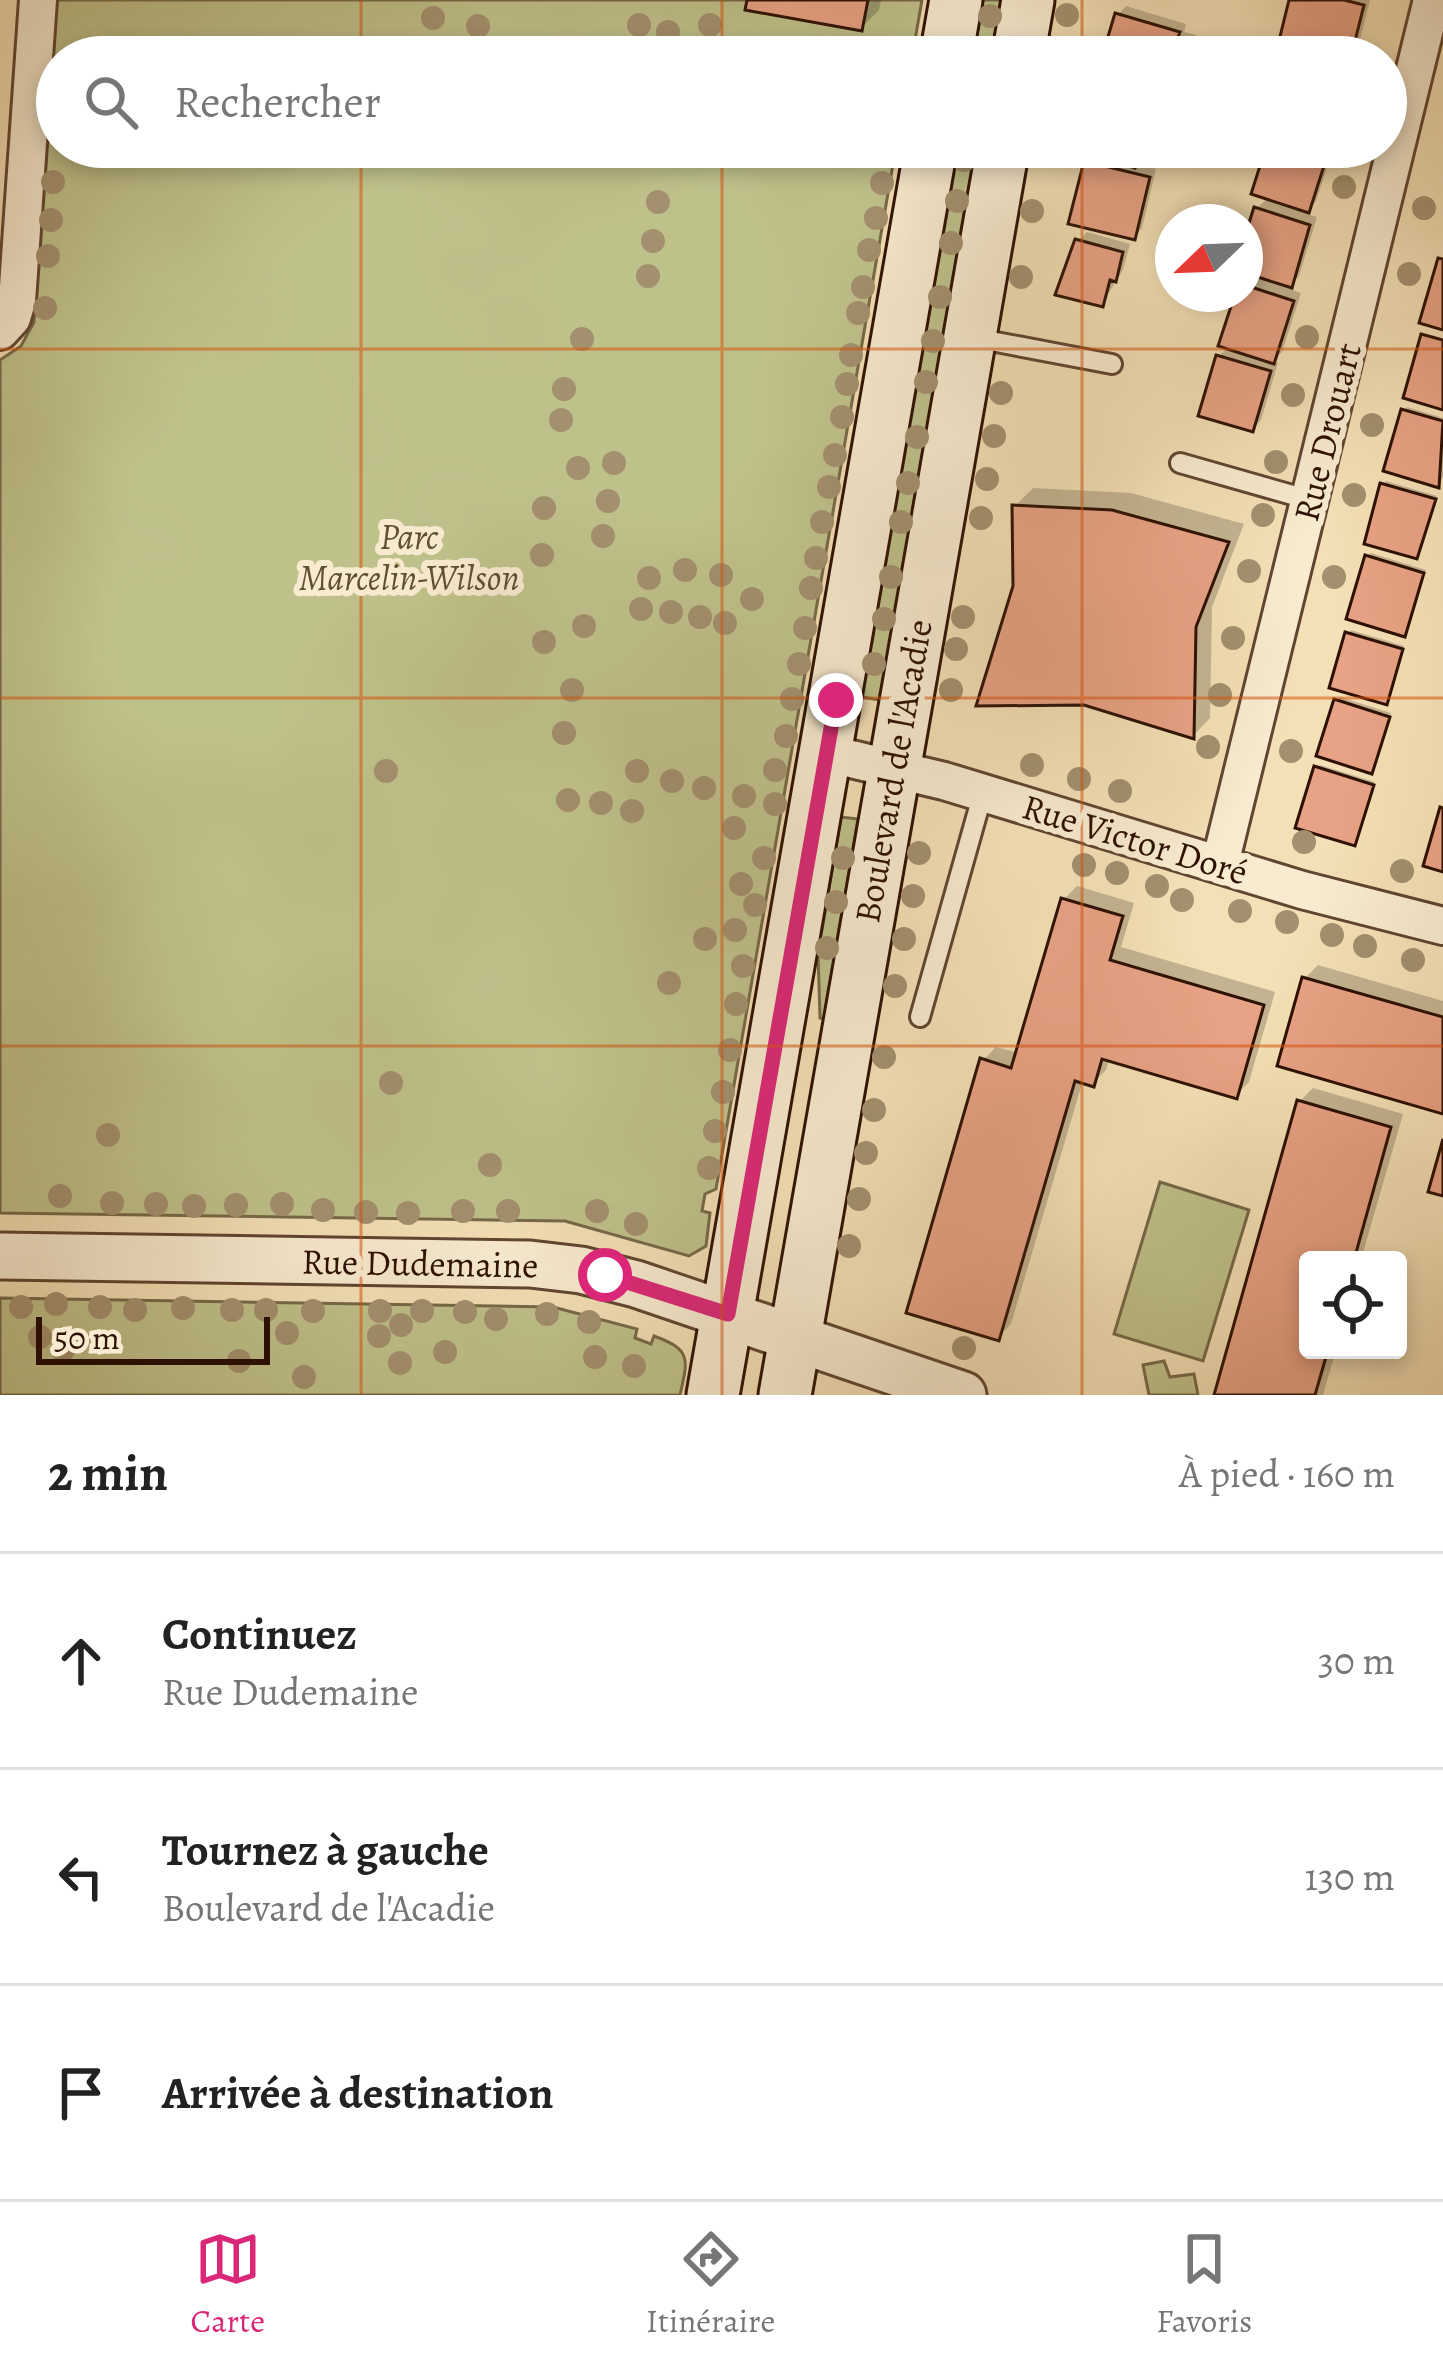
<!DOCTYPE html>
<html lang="fr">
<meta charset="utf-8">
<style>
:root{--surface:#fff;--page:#f6f6f6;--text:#222;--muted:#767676;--line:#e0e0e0;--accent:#db2777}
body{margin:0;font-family:Alegreya,serif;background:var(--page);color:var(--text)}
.controls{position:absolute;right:36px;bottom:36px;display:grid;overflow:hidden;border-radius:12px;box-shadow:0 6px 18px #0003}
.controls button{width:108px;height:108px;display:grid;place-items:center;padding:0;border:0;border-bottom:3px solid var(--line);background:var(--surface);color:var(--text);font:60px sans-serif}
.compass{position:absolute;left:1155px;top:204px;width:108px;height:108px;border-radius:50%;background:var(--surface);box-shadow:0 6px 18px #0003;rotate:247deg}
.scale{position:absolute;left:36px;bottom:30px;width:234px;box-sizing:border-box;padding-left:12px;border:6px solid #2e1103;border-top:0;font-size:33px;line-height:42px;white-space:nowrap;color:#2e1103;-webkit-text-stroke:9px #f8ebd0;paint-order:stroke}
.stop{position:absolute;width:36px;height:36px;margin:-27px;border:9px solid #db2777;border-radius:50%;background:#fff}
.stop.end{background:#db2777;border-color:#fff;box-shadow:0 3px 12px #0008}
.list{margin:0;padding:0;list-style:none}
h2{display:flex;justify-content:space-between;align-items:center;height:156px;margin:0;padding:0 48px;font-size:51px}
h2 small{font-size:39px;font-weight:400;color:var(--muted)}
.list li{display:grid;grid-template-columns:78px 1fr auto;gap:36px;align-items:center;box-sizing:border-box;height:216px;padding:0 48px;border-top:3px solid var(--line)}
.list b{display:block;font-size:45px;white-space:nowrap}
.list p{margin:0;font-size:39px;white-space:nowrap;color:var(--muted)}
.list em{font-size:39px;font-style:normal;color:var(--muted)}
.icon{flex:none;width:66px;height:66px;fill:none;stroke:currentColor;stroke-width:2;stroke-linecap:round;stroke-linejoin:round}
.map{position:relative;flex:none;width:1443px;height:1395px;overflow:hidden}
.search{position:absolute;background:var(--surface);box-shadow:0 6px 18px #0003;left:36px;right:36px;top:36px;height:132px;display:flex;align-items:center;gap:30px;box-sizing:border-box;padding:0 42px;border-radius:66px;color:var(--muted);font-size:45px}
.sheet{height:804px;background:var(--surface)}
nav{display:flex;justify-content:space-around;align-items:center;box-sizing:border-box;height:168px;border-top:3px solid var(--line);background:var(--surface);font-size:33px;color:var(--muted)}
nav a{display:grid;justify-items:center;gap:6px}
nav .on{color:var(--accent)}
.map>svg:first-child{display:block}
.green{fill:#bfc18b;stroke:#766947;stroke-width:3}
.shadow{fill:#0003}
.building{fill:#e8a285;stroke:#2e1103;stroke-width:3}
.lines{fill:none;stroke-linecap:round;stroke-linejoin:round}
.service-casing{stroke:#604530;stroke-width:24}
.minor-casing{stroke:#604530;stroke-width:42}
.tertiary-casing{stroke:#604530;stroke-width:51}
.secondary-casing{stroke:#2e1103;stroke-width:57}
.service{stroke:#f8ebd0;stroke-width:18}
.minor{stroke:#f8ebd0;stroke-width:36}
.tertiary{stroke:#f8ebd0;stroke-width:45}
.secondary{stroke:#f8ebd0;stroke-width:51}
.tree{fill:#a3906e}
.route{stroke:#db2777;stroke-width:15}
.grid{fill:none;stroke:#d5520b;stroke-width:3;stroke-opacity:0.55}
.labels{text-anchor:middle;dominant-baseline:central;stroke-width:12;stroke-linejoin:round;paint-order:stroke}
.street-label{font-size:36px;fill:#2e1103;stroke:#f8ebd0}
.park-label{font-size:36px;font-style:italic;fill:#614f33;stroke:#f8ebd0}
</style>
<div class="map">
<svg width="1443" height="1395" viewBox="0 0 1443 1395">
<rect width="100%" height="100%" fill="#f4e0b6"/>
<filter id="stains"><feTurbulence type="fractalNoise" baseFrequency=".00167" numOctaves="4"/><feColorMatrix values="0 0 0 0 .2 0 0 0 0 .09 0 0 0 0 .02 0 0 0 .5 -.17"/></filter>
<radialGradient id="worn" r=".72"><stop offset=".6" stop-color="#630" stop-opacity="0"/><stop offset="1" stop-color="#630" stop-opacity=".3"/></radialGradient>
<path class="green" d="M57,0H922L912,57H57V147H896L716,1189L705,1194L702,1211L710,1213L706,1246L689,1256L565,1221L0,1213V360L21,346L34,322Z
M983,0H1001L992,57H973Z
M957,147H976L880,700L861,697Z
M841,817L858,819L824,1019L820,1018L818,953Z
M1160,1182L1249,1210L1203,1361L1114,1334Z
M0,1298L553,1307L637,1329L635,1338L651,1344L654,1336C692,1350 688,1359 680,1395H0Z
M1164,1361L1170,1377L1194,1374L1198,1395H1149L1143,1365Z"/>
<path class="shadow" d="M750,0H881L879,10L861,28Z
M1292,0H1370L1357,52L1352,57H1336Z
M1126,6L1186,24L1184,32L1196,35L1190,57H1105L1118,15Z
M427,48L451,52L450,57H422Z
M1075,147H1146L1135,164L1156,169L1142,228L1134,237L1087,163L1096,153Z
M1269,147H1334L1316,201L1304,213L1317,217L1299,276L1287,288L1301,293L1282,352L1272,361L1278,363L1261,420L1253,429L1218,357L1229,346L1238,294H1245V281L1253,273L1245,270V246L1256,209L1269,197L1254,192Z
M1087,232L1130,244L1123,270L1102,304L1078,241Z
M1407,407L1443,418V477L1438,484L1404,411Z
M1386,481L1437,496L1417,556L1383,485Z
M1033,488L1131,493L1244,524L1212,607L1210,718L1193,736L1016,586L1015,506Z
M1371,553L1426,570L1404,634L1368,557Z
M1351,630L1404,646L1386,702L1348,634Z
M1340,697L1391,713L1371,771L1337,701Z
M1320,765L1375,782L1355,843L1317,768Z
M1077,886L1134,903L1121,947L1275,992L1249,1082L1236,1095L1110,1058L1106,1070L1093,1083L1083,1080L1011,1324L998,1337L983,1060L996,1047L1019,1053L1064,899Z
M1318,965L1443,1001V1111L1305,978Z
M1313,1088L1403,1114L1361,1260H1308V1350H1336L1323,1395H1217L1300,1101Z"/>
<path class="building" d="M747,0H868L862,31L745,10Z
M1289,0H1344L1364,5L1351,57H1324L1278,45Z
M1115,13L1180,32L1177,40L1190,43L1186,57H1102Z
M421,50L449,55V57H419Z
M1071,147H1141L1135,168Z
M1266,147L1329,150L1309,213L1251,194Z
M1084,161L1150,177L1135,240L1068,224Z
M1254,207L1310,225L1292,288L1245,273V236Z
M1075,239L1123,252L1116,282L1110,280L1103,307L1055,295Z
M1438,258L1443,259V330L1419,323Z
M1245,285L1294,301L1274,364L1218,346L1235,294H1245Z
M1421,334L1443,340V410L1403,398Z
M1216,355L1271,371L1253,432L1198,416Z
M1401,409L1443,421L1439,488L1383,471Z
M1380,483L1436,499L1417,559L1364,544Z
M1012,505L1112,510L1229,542L1196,627L1194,739L1084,705L976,706L1013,586Z
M1365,555L1424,573L1405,637L1346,619Z
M1345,632L1403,649L1387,705L1329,688Z
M1334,699L1390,717L1372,774L1316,756Z
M1314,766L1374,785L1355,846L1295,828Z
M1440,807L1443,808V872L1423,866Z
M1061,898L1123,916L1110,960L1264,1005L1237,1099L1102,1059L1094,1087L1075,1081L999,1341L906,1313L980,1058L1011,1068Z
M1302,977L1443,1017V1114L1277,1066Z
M1297,1100L1391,1127L1354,1260H1308V1350H1328L1315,1395H1214Z
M1443,1139V1196L1428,1192Z"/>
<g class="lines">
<defs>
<path id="service" d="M975,338L1112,364
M1180,463L1310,500
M920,1017L983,793"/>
<path id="minor" d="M0,331L12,318L17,301L38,0
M826,753L944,781L1302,890L1443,926
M1220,864L1432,0"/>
<path id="tertiary" d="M0,1256L530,1264L581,1270L636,1284L963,1395"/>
<path id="secondary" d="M946,57L956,0
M1018,57L1028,0
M713,1395L931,147
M785,1395L1003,147"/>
</defs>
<use href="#service" class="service-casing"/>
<use href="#minor" class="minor-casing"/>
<use href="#tertiary" class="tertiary-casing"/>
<use href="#secondary" class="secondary-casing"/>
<use href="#service" class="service"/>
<use href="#minor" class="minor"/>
<use href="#tertiary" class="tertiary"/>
<use href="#secondary" class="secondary"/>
</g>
<g class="tree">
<circle cx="1067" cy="15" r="12"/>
<circle cx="990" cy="16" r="12"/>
<circle cx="433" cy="18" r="12"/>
<circle cx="639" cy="25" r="12"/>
<circle cx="710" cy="25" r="12"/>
<circle cx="478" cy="26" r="12"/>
<circle cx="668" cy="32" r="12"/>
<circle cx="964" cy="160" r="12"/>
<circle cx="53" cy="182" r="12"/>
<circle cx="882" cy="183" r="12"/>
<circle cx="1344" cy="187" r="12"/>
<circle cx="957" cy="201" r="12"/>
<circle cx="658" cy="202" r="12"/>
<circle cx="1424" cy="208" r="12"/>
<circle cx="1032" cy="211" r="12"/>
<circle cx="876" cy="218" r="12"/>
<circle cx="51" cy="220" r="12"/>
<circle cx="653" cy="241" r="12"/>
<circle cx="951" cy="243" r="12"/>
<circle cx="869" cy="250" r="12"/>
<circle cx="48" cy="256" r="12"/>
<circle cx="1409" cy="274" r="12"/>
<circle cx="648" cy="276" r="12"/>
<circle cx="1021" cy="277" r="12"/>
<circle cx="863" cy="287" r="12"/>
<circle cx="940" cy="297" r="12"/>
<circle cx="45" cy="308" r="12"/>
<circle cx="858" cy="313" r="12"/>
<circle cx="1307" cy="337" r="12"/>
<circle cx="582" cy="339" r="12"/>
<circle cx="933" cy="341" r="12"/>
<circle cx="851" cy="355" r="12"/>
<circle cx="926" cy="382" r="12"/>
<circle cx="847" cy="384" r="12"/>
<circle cx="564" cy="389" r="12"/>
<circle cx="1001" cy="393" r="12"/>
<circle cx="1293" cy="395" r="12"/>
<circle cx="842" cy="417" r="12"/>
<circle cx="561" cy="420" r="12"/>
<circle cx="1372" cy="425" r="12"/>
<circle cx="994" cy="436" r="12"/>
<circle cx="917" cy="437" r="12"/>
<circle cx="835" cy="455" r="12"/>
<circle cx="1276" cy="462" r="12"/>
<circle cx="614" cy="463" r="12"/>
<circle cx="578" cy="468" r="12"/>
<circle cx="987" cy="479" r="12"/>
<circle cx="908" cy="483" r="12"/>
<circle cx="829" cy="487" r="12"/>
<circle cx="1354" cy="495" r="12"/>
<circle cx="608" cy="501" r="12"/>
<circle cx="544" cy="508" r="12"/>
<circle cx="1263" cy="515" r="12"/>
<circle cx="981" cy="518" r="12"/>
<circle cx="822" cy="522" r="12"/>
<circle cx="901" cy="522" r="12"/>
<circle cx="603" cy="536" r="12"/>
<circle cx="542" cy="555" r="12"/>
<circle cx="816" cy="558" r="12"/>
<circle cx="685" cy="570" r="12"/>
<circle cx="1249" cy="571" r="12"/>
<circle cx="721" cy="575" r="12"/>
<circle cx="891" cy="577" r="12"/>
<circle cx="1334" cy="577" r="12"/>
<circle cx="649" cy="578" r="12"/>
<circle cx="811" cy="588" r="12"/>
<circle cx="752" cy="599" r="12"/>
<circle cx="641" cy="609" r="12"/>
<circle cx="671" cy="612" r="12"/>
<circle cx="700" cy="617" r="12"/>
<circle cx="963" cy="617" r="12"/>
<circle cx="884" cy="619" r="12"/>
<circle cx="725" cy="623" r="12"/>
<circle cx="584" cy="626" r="12"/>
<circle cx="805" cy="628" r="12"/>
<circle cx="1233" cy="638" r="12"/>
<circle cx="544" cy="642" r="12"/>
<circle cx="956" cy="649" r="12"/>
<circle cx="799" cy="664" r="12"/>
<circle cx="874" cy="664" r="12"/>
<circle cx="572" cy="690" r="12"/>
<circle cx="951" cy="690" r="12"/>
<circle cx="1220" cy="695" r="12"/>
<circle cx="792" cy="699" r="12"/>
<circle cx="564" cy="733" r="12"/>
<circle cx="786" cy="736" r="12"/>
<circle cx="1208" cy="747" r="12"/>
<circle cx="1291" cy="751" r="12"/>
<circle cx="1032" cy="765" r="12"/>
<circle cx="775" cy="770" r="12"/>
<circle cx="386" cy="771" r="12"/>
<circle cx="637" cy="771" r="12"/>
<circle cx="1079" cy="779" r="12"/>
<circle cx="672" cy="781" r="12"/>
<circle cx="704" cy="788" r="12"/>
<circle cx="1120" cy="791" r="12"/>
<circle cx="744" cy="796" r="12"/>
<circle cx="568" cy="800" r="12"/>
<circle cx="601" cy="803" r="12"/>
<circle cx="775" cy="804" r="12"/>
<circle cx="632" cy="811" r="12"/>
<circle cx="734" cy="828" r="12"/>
<circle cx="1304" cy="842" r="12"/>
<circle cx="919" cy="853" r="12"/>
<circle cx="764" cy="858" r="12"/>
<circle cx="843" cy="858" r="12"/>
<circle cx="1084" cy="865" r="12"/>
<circle cx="1402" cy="871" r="12"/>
<circle cx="1117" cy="873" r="12"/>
<circle cx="741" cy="884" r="12"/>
<circle cx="1157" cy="886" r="12"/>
<circle cx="913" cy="896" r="12"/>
<circle cx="1182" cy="900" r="12"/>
<circle cx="836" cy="902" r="12"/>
<circle cx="755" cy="905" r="12"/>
<circle cx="1240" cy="911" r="12"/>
<circle cx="1287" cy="922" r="12"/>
<circle cx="735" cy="930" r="12"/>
<circle cx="1332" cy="935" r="12"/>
<circle cx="705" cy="939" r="12"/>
<circle cx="904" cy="939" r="12"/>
<circle cx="1365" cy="946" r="12"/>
<circle cx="827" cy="948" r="12"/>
<circle cx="1413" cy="960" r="12"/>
<circle cx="743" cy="966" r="12"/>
<circle cx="669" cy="983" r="12"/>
<circle cx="895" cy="986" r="12"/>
<circle cx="736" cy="1004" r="12"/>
<circle cx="730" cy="1050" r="12"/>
<circle cx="884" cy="1057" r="12"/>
<circle cx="391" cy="1083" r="12"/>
<circle cx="723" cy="1092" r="12"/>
<circle cx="874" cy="1110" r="12"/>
<circle cx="715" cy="1131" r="12"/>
<circle cx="108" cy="1135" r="12"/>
<circle cx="866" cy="1153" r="12"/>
<circle cx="490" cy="1165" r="12"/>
<circle cx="709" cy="1168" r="12"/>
<circle cx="60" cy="1196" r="12"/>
<circle cx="859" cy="1199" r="12"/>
<circle cx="112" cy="1203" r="12"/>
<circle cx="156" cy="1204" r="12"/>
<circle cx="282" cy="1204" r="12"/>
<circle cx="236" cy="1205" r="12"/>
<circle cx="194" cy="1206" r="12"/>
<circle cx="323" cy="1210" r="12"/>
<circle cx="463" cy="1211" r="12"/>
<circle cx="508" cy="1211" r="12"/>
<circle cx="597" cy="1211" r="12"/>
<circle cx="366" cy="1212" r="12"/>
<circle cx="408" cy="1213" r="12"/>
<circle cx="636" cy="1224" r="12"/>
<circle cx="849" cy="1246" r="12"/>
<circle cx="56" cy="1304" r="12"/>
<circle cx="21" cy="1307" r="12"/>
<circle cx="100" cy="1307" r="12"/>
<circle cx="183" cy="1308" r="12"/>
<circle cx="135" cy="1310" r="12"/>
<circle cx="232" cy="1310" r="12"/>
<circle cx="266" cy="1310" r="12"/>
<circle cx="313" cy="1311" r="12"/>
<circle cx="380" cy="1311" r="12"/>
<circle cx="422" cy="1311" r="12"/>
<circle cx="465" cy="1312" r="12"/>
<circle cx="547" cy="1314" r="12"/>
<circle cx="496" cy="1319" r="12"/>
<circle cx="589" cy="1322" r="12"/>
<circle cx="401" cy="1325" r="12"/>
<circle cx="287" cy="1333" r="12"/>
<circle cx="379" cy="1336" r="12"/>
<circle cx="40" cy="1337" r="12"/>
<circle cx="964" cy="1348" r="12"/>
<circle cx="63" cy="1350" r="12"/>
<circle cx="445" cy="1352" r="12"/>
<circle cx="595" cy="1357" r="12"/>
<circle cx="239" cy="1361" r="12"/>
<circle cx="400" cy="1363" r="12"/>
<circle cx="634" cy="1366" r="12"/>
<circle cx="304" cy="1377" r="12"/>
</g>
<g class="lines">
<path class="route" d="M605,1275L728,1314L836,700"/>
</g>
<path class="grid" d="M361,0V57M722,0V57M1082,0V57M361,147V1395M722,147V1395M1082,147V1395M0,349H1443M0,698H1443M0,1046H1443"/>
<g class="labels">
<g class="street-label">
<text transform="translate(1327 432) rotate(-76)">Rue Drouart</text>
<text transform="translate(893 771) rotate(-80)">Boulevard de l'Acadie</text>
<text transform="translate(1135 839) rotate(17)">Rue Victor Doré</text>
<text transform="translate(420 1263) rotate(1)">Rue Dudemaine</text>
</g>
<g class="park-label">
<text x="409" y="536">Parc<tspan x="409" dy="41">Marcelin-Wilson</tspan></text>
</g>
</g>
<rect width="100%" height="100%" filter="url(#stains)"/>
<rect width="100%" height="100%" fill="url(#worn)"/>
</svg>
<div class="controls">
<button><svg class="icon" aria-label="locate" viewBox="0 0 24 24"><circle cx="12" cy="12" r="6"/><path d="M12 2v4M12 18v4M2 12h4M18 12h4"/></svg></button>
</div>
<svg class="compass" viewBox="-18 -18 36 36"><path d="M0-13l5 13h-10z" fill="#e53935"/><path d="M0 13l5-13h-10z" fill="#767676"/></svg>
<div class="scale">50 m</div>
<div class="stop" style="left:605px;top:1275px"></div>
<div class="stop end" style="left:836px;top:700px"></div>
<div class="search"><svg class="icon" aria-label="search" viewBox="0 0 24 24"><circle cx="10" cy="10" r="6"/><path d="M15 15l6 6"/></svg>Rechercher</div>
</div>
<section class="sheet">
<h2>2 min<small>À pied · 160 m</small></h2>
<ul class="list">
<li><svg class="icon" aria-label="ahead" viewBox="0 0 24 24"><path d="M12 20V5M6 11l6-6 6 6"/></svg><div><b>Continuez</b><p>Rue Dudemaine</p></div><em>30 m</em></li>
<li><svg class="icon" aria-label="left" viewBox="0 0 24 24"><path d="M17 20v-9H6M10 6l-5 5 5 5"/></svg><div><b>Tournez à gauche</b><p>Boulevard de l'Acadie</p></div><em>130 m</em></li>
<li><svg class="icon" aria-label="arrive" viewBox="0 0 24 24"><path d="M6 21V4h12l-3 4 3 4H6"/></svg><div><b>Arrivée à destination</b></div></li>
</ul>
</section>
<nav>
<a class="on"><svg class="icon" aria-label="map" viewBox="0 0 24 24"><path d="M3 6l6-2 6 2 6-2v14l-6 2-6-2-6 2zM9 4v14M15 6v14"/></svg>Carte</a>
<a><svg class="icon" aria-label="directions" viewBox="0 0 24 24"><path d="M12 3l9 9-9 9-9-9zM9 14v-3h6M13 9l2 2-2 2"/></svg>Itinéraire</a>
<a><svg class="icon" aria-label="saved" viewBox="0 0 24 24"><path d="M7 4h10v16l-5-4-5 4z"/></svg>Favoris</a>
</nav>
